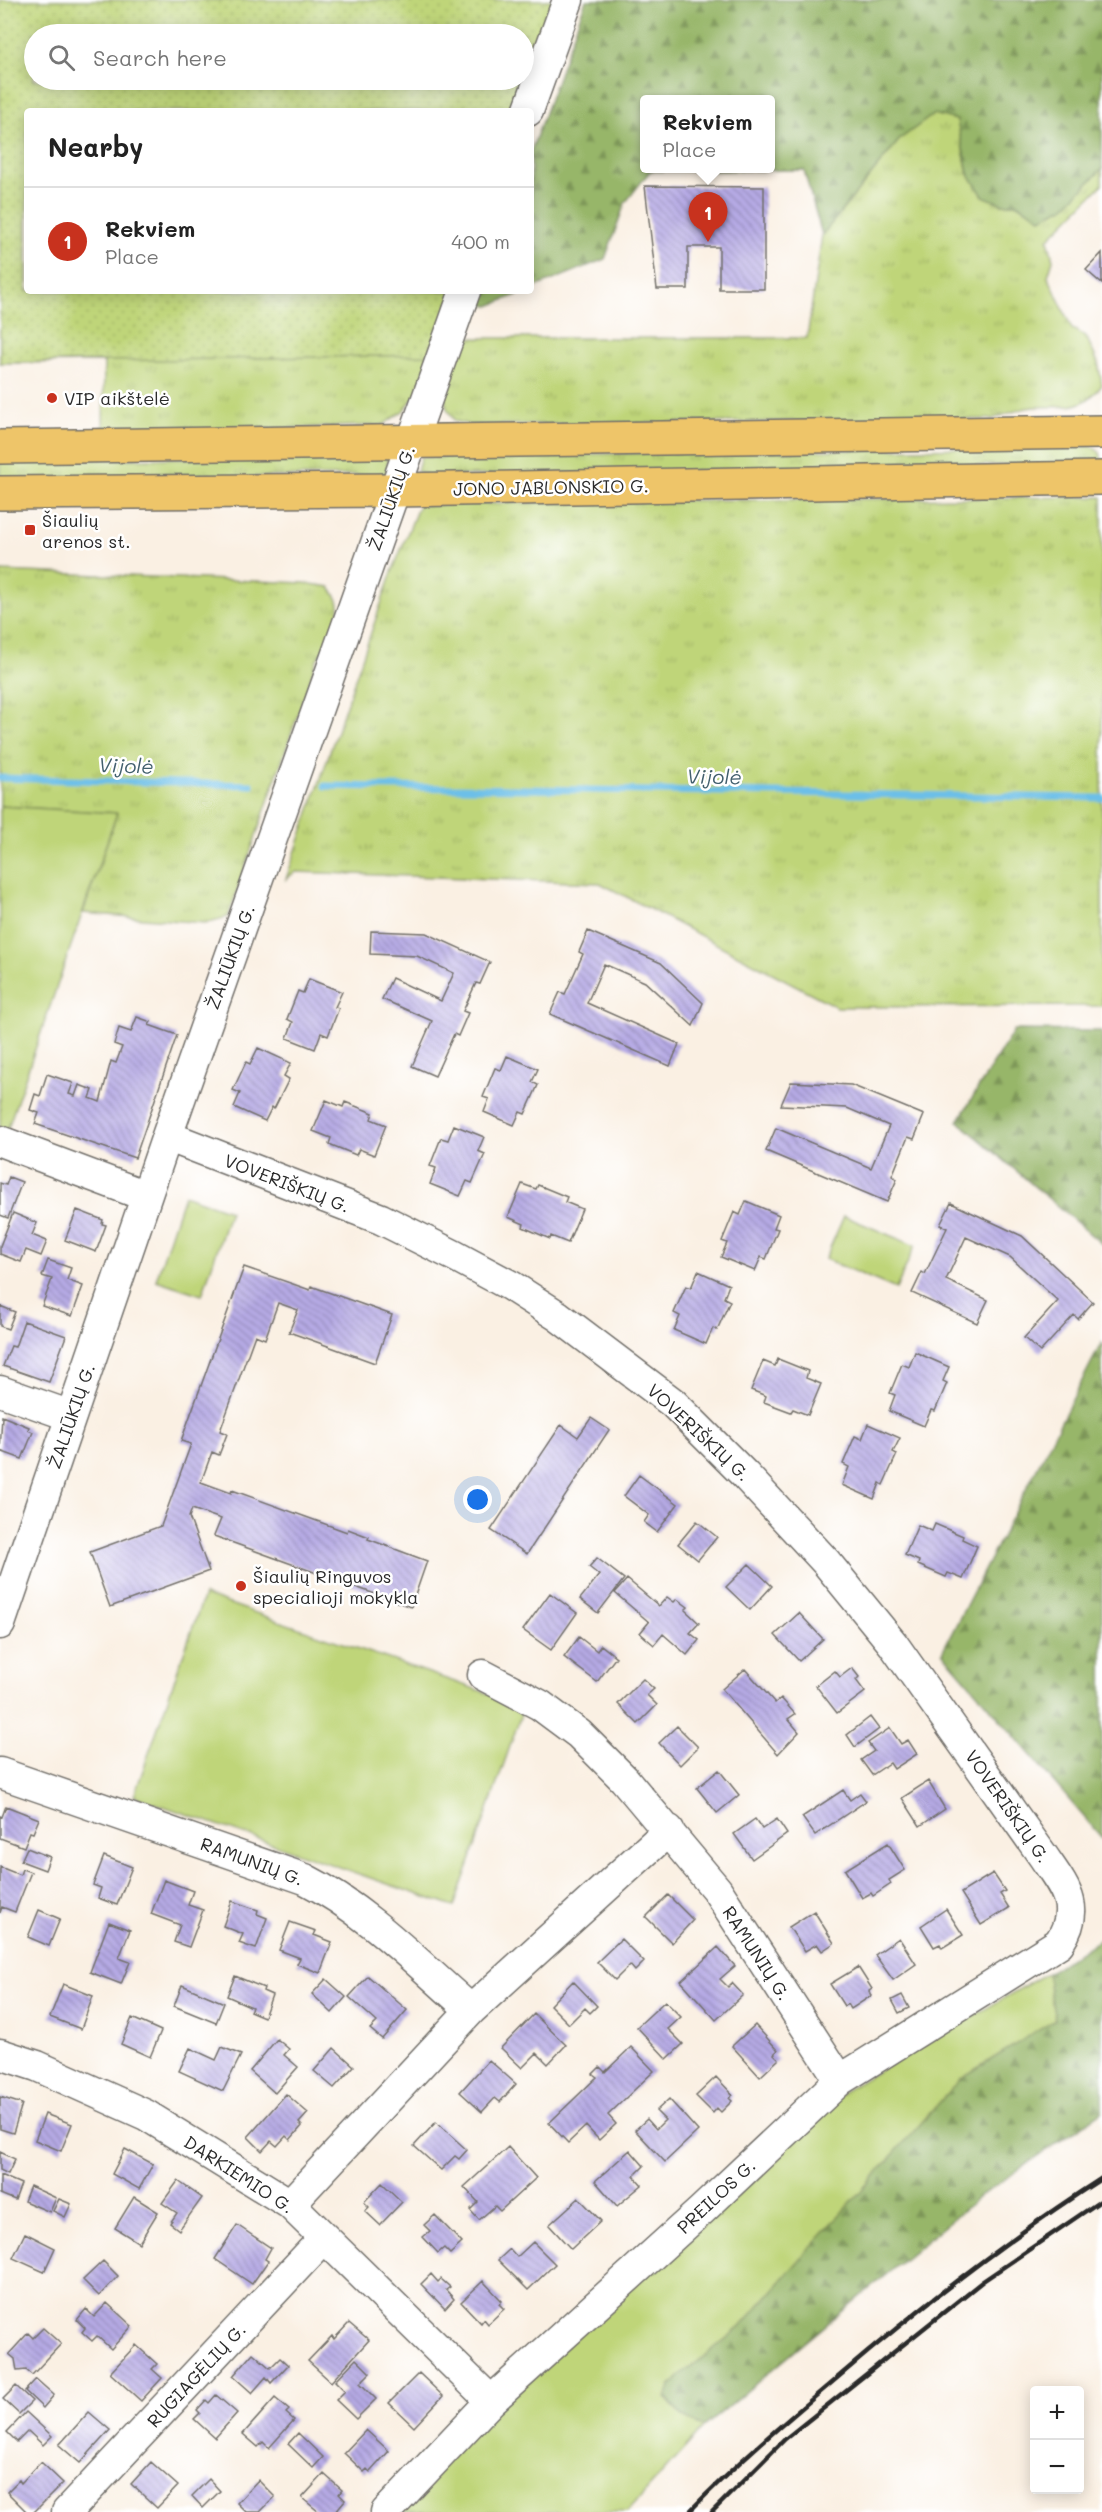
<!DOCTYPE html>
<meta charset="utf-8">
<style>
:root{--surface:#fff;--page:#f6f6f6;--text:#222;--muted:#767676;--line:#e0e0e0;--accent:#c8321e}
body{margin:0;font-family:Mali,sans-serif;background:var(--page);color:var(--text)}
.controls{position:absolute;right:18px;bottom:18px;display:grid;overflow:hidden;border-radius:6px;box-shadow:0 3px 15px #0003}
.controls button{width:54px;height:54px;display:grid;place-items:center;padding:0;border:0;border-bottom:2px solid var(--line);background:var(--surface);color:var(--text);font:30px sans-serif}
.you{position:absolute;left:478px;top:1500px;width:21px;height:21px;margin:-15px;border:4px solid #fff;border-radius:50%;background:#1a73e8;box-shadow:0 0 0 9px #1a73e833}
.badge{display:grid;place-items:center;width:39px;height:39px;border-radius:50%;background:var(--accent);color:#fff;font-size:20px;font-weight:700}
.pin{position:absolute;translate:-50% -50px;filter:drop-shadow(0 2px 3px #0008)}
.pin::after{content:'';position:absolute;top:32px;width:21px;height:18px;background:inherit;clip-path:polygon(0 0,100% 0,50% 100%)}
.popup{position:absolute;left:640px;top:95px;width:135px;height:78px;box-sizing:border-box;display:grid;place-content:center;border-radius:6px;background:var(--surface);filter:drop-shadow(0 2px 4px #0005);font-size:20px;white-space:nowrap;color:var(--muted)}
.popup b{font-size:22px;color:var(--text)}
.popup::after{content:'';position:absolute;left:50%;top:100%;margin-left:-12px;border:12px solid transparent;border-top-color:var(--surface)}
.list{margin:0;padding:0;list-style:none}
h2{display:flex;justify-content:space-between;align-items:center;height:78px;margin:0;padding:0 24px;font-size:26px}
h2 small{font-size:20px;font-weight:400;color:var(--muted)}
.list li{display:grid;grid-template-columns:39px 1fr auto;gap:18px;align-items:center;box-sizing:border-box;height:108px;padding:0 24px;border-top:2px solid var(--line)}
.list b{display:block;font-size:22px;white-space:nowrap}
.list p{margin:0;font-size:20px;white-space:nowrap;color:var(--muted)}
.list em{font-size:20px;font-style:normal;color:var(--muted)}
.icon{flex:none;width:33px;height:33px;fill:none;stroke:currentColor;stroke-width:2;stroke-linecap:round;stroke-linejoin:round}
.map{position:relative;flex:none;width:1102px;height:2512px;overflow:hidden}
.search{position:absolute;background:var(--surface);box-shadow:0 3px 15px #0003;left:24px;top:24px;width:510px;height:66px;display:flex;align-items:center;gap:15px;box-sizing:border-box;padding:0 21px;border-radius:33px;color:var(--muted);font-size:22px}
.panel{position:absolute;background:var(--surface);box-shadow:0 3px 15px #0003;left:24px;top:108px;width:510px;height:186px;border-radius:6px}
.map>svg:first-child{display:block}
.grass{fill:url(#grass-tufts);stroke:#758052;stroke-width:1.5}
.forest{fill:url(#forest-firs);stroke:#61704a;stroke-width:1.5;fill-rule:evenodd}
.park{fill:url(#park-dots);stroke:#758052;stroke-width:1.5;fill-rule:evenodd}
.garden{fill:#bfd579;stroke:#758052;stroke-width:1.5}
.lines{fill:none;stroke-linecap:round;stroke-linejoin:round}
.stream{stroke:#6cbfe8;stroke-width:7}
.building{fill:url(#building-back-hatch)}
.minor-casing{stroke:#73706b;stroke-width:33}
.major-casing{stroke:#73706b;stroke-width:36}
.minor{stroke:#fff;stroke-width:30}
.major{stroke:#eec569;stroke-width:33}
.rail{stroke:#2b2b2b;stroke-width:4.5}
.poi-dot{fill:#c8321e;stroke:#fff;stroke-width:2}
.labels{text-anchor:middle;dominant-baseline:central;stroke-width:5;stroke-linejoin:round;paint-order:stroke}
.poi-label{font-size:18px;fill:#2b2b2b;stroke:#fff;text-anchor:start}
.street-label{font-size:18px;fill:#2b2b2b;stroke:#fff}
.water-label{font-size:20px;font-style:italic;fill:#425f6d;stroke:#fff}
</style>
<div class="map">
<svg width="1102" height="2512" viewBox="0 0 1102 2512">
<defs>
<pattern id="grass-tufts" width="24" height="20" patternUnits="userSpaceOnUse" patternTransform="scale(1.5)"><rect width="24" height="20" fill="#bfd579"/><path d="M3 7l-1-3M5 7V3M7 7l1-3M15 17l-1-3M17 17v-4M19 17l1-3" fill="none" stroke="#a4b769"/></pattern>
<pattern id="forest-firs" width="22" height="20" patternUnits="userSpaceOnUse" patternTransform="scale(1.5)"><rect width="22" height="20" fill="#97b669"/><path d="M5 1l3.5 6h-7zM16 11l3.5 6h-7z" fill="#7b9457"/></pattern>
<pattern id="park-dots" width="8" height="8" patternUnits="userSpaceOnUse" patternTransform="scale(1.5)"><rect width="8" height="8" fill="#bfd579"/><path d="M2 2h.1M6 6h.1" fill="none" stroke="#a4b769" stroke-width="1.8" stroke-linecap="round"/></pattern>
<pattern id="building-back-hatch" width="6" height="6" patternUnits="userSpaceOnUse" patternTransform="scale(1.5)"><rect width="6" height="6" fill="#b6aae5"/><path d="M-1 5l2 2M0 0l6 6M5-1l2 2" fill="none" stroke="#948bba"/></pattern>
</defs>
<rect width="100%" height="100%" fill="#fff"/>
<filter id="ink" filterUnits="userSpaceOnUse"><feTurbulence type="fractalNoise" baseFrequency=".0167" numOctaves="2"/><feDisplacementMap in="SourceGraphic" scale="12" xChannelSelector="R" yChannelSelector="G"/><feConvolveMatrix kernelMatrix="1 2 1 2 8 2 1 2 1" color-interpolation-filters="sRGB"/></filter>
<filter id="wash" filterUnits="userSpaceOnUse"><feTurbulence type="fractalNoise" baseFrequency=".008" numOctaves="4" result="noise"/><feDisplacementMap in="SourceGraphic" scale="24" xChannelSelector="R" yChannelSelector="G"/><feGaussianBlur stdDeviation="1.35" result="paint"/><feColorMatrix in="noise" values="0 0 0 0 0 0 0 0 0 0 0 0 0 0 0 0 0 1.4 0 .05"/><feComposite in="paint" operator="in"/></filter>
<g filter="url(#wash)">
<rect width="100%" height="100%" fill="#faf0e3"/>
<path class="grass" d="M934,114L957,120L968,173L1002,204H1018L1041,218L1064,207L1102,169V185L1048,239L1053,260L1048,276L1072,329L1086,336L1098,363L1102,385C1081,413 1064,405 1034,407C1020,408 1005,415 992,419L470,425L455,421L447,409L443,391L465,338H807L822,235L900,139Z
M454,291L416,395L403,411L383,425L103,434L104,362L0,363V329Z
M1092,446L1100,453L1101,459L1098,463L426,476L417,471L421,457Z
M380,455L388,458L387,472L382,475L0,480V461Z
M1102,497V1006L837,1007L600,883L295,872L286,879L392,572L419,505L613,501Z
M0,571L304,583L330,587C332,591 336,596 338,600C344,619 328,645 317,659L228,917L205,923L83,913L117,813L0,806Z"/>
<path class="forest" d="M586,0H1102V169L1064,207L1041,218L1018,204H1002L983,196L968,173L957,120L934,114L900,139L822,235L804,170L650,171L625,203L605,259L531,289V151ZM645,100H771V168H645Z
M480,291H527L489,306L476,303Z
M1014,1030L1102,1031V1244L958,1121Z
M1102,1342V1838L942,1652Z
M1102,1938V2112L979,2197L704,2427C686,2422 677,2411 666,2397L670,2387L679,2377L740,2327L961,2078L1055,2020L1047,1973Z"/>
<path class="park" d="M0,0H558L518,111H27V291H454L431,355L0,363ZM34,34H524V80H34Z"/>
<path class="garden" d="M0,806L117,813L3,1142L0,1141Z
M184,1195L230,1211L202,1295L156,1280Z
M844,1216L915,1246L896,1289L825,1259Z
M204,1595L524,1706L454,1907L134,1796Z
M1047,1973L1055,2020L961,2078L740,2327L679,2377L670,2387L666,2398C677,2412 686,2422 704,2427L627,2512H396L489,2412L846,2090Z"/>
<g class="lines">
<path class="stream" d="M0,778L251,785
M325,786L1102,798"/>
</g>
<g id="blocks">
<path class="building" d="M645,186L764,187V289H719V247H688V289H657Z
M1102,253V284L1086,270Z
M371,931L426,933L490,962L480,984L476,983L463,1011L468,1013L458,1036L454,1034L435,1076L412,1066L432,1021L382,999L392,978L441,1001L454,973L417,956L370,954Z
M588,931L661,963L703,1003L693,1026L645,982L604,964L587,1003L679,1044L670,1066L550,1014L560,992L565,994L583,954L579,952Z
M309,979L342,992L335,1007L339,1008L328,1036L321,1033L315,1049L287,1038L293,1022L287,1019L298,991L303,993Z
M137,1017L151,1022L149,1025L177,1035L135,1158L35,1124L39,1113L30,1110L35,1094L40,1096L47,1074L73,1083L69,1094L75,1096L79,1085L93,1090L90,1098L100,1102L111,1061L116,1063L122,1047L114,1044L119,1028L131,1032Z
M258,1048L291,1063L284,1076L289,1079L274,1109L272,1107L265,1121L234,1107L240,1093L233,1090L246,1062L250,1064Z
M507,1056L538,1069L532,1082L538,1085L525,1114L520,1112L514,1125L484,1112L489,1099L483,1097L495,1068L501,1070Z
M791,1082L851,1085L924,1115L914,1139L908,1137L892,1176L897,1179L887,1202L766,1151L776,1128L871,1168L889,1126L847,1108L781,1105Z
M326,1100L343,1107L345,1102L373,1113L371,1119L386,1125L374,1155L359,1149L356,1155L329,1144L331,1138L313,1131Z
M454,1125L484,1137L478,1151L485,1154L472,1183L467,1181L460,1196L430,1184L436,1168L430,1166L441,1138L448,1140Z
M9,1177L22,1182L8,1218L0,1215V1183L6,1185Z
M522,1184L536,1189L538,1185L567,1197L565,1202L582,1209L568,1243L551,1236L550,1239L523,1227L524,1224L508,1217Z
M746,1201L779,1215L774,1228L778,1229L766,1259L761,1257L755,1271L721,1257L727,1243L722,1241L734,1212L740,1215Z
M951,1203L1022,1236L1093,1302L1078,1319L1074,1315L1040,1352L1024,1338L1058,1301L1010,1257L966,1237L946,1280L988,1300L977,1323L912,1293L922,1272L925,1274L947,1228L940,1225Z
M77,1210L103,1220L102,1224L106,1225L96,1252L65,1240Z
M13,1213L37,1223L32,1235L47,1241L41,1256L26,1250L21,1262L0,1254V1246Z
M48,1260L71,1268L67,1280L83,1286L72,1316L42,1306L52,1279L42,1276Z
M244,1267L310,1290L311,1286L392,1315L375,1363L289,1332L298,1310L278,1303L265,1339L255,1335L220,1431L227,1434L219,1455L212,1452L201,1482L231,1493L232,1490L347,1532L348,1529L369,1537L368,1539L427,1561L411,1607L214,1536L221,1519L192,1509L189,1517L209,1571L110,1607L90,1552L161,1526L191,1444L181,1441Z
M698,1271L729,1285L724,1298L730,1301L717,1330L713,1328L706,1344L674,1330L680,1316L674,1313L686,1286L691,1288Z
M0,1306L15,1312L8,1329L0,1326Z
M24,1321L66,1336L49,1382L3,1366L11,1346L15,1347Z
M915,1352L949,1367L943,1381L947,1383L935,1411L931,1410L924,1426L889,1411L895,1395L890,1393L902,1364L909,1367Z
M778,1359L808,1371L806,1378L821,1384L808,1415L793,1409L791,1412L764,1402L766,1396L751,1390L763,1361L775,1366Z
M2,1416L29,1427L28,1430L33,1432L22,1459L0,1451Z
M591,1418L609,1430L527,1554L491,1530L561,1425L578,1437Z
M868,1424L900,1438L893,1452L897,1454L883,1485L880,1483L874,1499L842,1485L849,1467L843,1464L855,1436L862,1439Z
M639,1475L678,1504L657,1532L644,1522L649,1515L624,1496Z
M697,1521L717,1537L698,1560L678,1544Z
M935,1524L963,1536L962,1539L977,1546L963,1579L948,1573L946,1577L918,1565L919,1561L905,1555L918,1525L932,1531Z
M597,1558L624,1579L598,1613L580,1599L599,1575L589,1567Z
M749,1564L772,1586L750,1610L726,1587Z
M627,1579L659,1606L667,1597L674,1602L677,1599L688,1607L685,1610L699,1623L690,1633L699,1640L687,1655L663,1634L654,1645L640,1633L649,1622L615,1593Z
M550,1593L577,1613L551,1650L523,1630Z
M799,1613L823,1639L799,1661L775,1635Z
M579,1637L597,1651L601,1645L616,1657L597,1682L564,1657Z
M852,1668L859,1677L856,1680L865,1692L837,1713L816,1686L835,1671L840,1677Z
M745,1669L775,1703L781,1698L795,1714L788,1719L799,1732L778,1754L722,1689Z
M643,1679L654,1689L647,1695L657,1705L638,1724L618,1704Z
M870,1717L879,1729L855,1747L847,1735Z
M677,1726L698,1747L680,1765L659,1743Z
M890,1728L901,1744L908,1740L917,1754L894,1769L890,1763L872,1775L861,1760L874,1751L868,1743Z
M719,1770L739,1795L717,1813L697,1788Z
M928,1781L945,1809L920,1826L902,1798Z
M843,1790L850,1800L860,1793L866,1801L815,1835L802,1817Z
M6,1806L39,1819L33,1833L30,1832L24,1847L0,1838V1816L2,1817Z
M755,1819L762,1829L777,1819L787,1834L752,1859L734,1834Z
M888,1843L905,1870L889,1880L891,1884L873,1896L871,1893L862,1898L845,1870Z
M27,1848L50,1857L45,1870L21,1861Z
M104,1856L132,1867L117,1905L98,1898L101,1888L93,1885Z
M0,1867L20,1875L22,1869L31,1872L15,1912L2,1907L0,1913Z
M993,1873L1005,1891L1000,1894L1009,1908L981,1925L961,1893Z
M164,1880L193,1891L188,1905L203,1910L189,1947L174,1942L180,1925L151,1914Z
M668,1895L693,1920L672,1943L646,1917Z
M232,1901L258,1910L257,1914L267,1918L256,1949L239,1943L243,1934L223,1926Z
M946,1909L963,1935L942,1948L940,1944L934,1947L921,1926Z
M39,1910L60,1919L49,1946L28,1937Z
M814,1911L834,1943L822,1951L817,1944L805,1951L789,1927Z
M109,1922L130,1930L119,1958L130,1962L121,1984L90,1972Z
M290,1922L316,1931L314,1935L332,1942L320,1973L297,1964L300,1958L279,1950Z
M899,1938L916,1964L893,1980L875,1955Z
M621,1939L644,1962L635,1971L630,1965L615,1980L597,1962Z
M718,1947L735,1966L720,1979L728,1987L732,1983L743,1995L716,2020L681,1981Z
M858,1967L872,1989L869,1991L871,1996L851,2009L848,2004L844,2006L830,1984Z
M235,1976L264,1988L263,1991L272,1995L264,2017L250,2011L252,2007L227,1996Z
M368,1976L407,2010L382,2039L370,2029L377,2022L349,1997Z
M326,1979L346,1997L332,2013L312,1994Z
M573,1981L597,2006L590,2013L585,2008L569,2024L550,2005Z
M63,1984L93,1996L81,2029L50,2017Z
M182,1985L224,2003L216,2023L174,2006Z
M902,1995L909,2008L899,2013L892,2000Z
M665,2001L681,2017L668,2029L683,2044L667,2059L637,2027Z
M534,2014L566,2045L548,2064L537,2053L522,2068L501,2048Z
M132,2018L161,2031L150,2057L121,2044Z
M755,2025L778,2050L774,2054L779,2059L760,2077L732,2046Z
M277,2039L289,2049L284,2055L298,2067L275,2093L250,2071Z
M222,2047L241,2055L223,2091L179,2071L190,2048L216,2060Z
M631,2047L654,2071L608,2115L616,2124L599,2140L586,2126L568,2143L549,2123L597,2077L593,2074L600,2067L605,2072Z
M334,2048L354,2066L334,2088L314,2071Z
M489,2060L516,2084L500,2102L495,2098L482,2112L460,2092Z
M716,2077L733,2095L729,2098L732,2101L721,2112L717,2108L713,2113L696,2096Z
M286,2094L308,2113L299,2123L302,2126L290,2140L286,2136L277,2146L271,2141L262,2151L248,2137Z
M0,2097L22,2104L13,2133L0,2129Z
M669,2099L698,2131L665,2162L635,2130L647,2119L656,2129L665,2120L656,2111Z
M45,2114L72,2124L61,2151L35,2140Z
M436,2122L467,2150L459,2159L455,2156L441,2170L414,2146Z
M508,2147L536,2178L500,2211L495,2206L479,2220L470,2210L478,2202L464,2187Z
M125,2149L153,2164L139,2189L112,2174Z
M630,2150L644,2166L634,2176L642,2185L617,2206L595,2181Z
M0,2152L15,2159L8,2174L0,2170Z
M0,2175L21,2184L15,2200L0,2194Z
M178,2181L202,2198L179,2230L170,2223L177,2213L162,2203Z
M382,2183L402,2202L380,2225L365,2211L369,2207L364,2202Z
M30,2186L56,2198L50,2212L24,2201Z
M134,2197L158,2212L139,2243L115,2228Z
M579,2198L601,2221L571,2249L549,2225Z
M59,2199L71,2204L65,2217L53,2211Z
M435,2215L462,2243L450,2254L444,2248L438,2253L423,2237L430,2231L424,2225Z
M237,2225L271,2248L265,2259L268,2261L252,2284L215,2259Z
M25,2233L55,2248L44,2272L13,2258Z
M533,2242L555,2264L528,2290L498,2260L510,2249L517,2257Z
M103,2261L118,2276L99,2296L83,2280Z
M431,2274L438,2282L441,2279L450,2287L446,2290L454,2299L445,2309L421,2284Z
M483,2281L502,2301L499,2304L504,2309L488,2324L484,2319L481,2323L461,2302Z
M107,2303L132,2326L111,2349L97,2336L92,2341L82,2332L85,2328L77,2320L86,2309L94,2317Z
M349,2323L369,2340L331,2382L308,2361L332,2336L334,2339Z
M43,2328L61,2344L32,2375L26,2370L17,2371L15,2359L9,2354L28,2333L33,2338Z
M136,2345L157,2364L152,2369L162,2378L141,2401L110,2373Z
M253,2353L270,2368L280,2358L288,2365L271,2383L266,2377L252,2393L233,2376Z
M356,2359L370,2373L360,2383L376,2399L356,2419L336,2400L345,2391L335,2381Z
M419,2373L443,2396L414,2427L389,2403Z
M36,2379L54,2395L43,2408L25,2391Z
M16,2386L32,2401L19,2414L3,2399Z
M216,2395L237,2413L215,2438L194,2419L200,2413L197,2410L206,2400L209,2403Z
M275,2398L289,2410L286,2413L294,2420L269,2448L263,2442L258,2447L243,2434Z
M26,2412L52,2436L43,2445L28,2431L17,2442L7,2432Z
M89,2412L110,2430L80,2463L59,2445Z
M366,2430L389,2451L370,2472L367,2469L364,2472L344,2453Z
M298,2433L323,2457L313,2468L288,2444Z
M41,2462L63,2483L34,2512H27L7,2492L19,2480L21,2483Z
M151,2462L178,2486L157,2508L131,2484Z
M324,2474L342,2490L339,2494L345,2500L335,2512H319L302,2498Z
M209,2479L220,2491L203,2508L192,2496Z
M258,2480L275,2497L260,2512H246L237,2503Z"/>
</g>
</g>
<g filter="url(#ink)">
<use href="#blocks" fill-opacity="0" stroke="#73706b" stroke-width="1.5"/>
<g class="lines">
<defs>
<path id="minor" d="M528,111L568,0
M167,1136L381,1219L455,1256L511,1286L558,1316L673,1403L745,1475L826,1562L893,1644L1043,1856C1064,1887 1083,1907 1059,1943L840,2080L702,2210L491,2401L386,2512
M0,1141L146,1196
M0,1391L71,1416
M0,1624L167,1136L465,291
M483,1675L540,1705L579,1734L624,1779L717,1890L840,2080
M0,1773L305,1879C368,1911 418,1964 471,2010
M0,2054L37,2066L146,2115L290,2204L491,2401
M290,2204L471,2010L669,1830
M67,2512L324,2238"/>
<path id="major" d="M0,447L1102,432
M0,493L394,490L1102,478"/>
</defs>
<use href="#minor" class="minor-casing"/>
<use href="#major" class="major-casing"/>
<use href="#minor" class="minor"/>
<use href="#major" class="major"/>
<path class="rail" d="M689,2512C735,2464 786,2421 837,2378C921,2306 1009,2238 1102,2178
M712,2512L785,2439L983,2281L1102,2200"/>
</g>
</g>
<g class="poi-dot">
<circle cx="52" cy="398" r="6"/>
<rect x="24" y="524" width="12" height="12" rx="3"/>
<circle cx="241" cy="1586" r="6"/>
</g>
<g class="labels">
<g class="poi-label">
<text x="64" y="398">VIP aikštelė</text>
<text x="42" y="520">Šiaulių<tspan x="42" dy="21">arenos st.</tspan></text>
<text x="253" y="1576">Šiaulių Ringuvos<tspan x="253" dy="21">specialioji mokykla</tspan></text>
</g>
<g class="street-label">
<text transform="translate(551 487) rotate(-1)">JONO JABLONSKIO G.</text>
<text transform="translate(391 498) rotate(-71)">ŽALIŪKIŲ G.</text>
<text transform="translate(230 957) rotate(-70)">ŽALIŪKIŲ G.</text>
<text transform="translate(287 1183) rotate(21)">VOVERIŠKIŲ G.</text>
<text transform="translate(71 1416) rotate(-71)">ŽALIŪKIŲ G.</text>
<text transform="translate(699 1432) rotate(43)">VOVERIŠKIŲ G.</text>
<text transform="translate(1008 1806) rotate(55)">VOVERIŠKIŲ G.</text>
<text transform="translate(252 1861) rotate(20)">RAMUNIŲ G.</text>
<text transform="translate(757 1953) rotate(57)">RAMUNIŲ G.</text>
<text transform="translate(239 2174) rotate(33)">DARKIEMIO G.</text>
<text transform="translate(716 2196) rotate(-43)">PREILOS G.</text>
<text transform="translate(196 2375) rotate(-47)">RUGIAGĖLIŲ G.</text>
</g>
<g class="water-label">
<text transform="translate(126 765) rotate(2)">Vijolė</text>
<text transform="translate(714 776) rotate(1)">Vijolė</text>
</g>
</g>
</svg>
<div class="controls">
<button>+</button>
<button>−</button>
</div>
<div class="you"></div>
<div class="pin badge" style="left:708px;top:242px">1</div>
<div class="popup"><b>Rekviem</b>Place</div>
<div class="search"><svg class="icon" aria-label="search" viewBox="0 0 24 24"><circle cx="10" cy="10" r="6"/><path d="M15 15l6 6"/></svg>Search here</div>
<section class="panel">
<h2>Nearby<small></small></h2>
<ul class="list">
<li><span class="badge">1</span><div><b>Rekviem</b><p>Place</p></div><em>400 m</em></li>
</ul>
</section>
</div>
